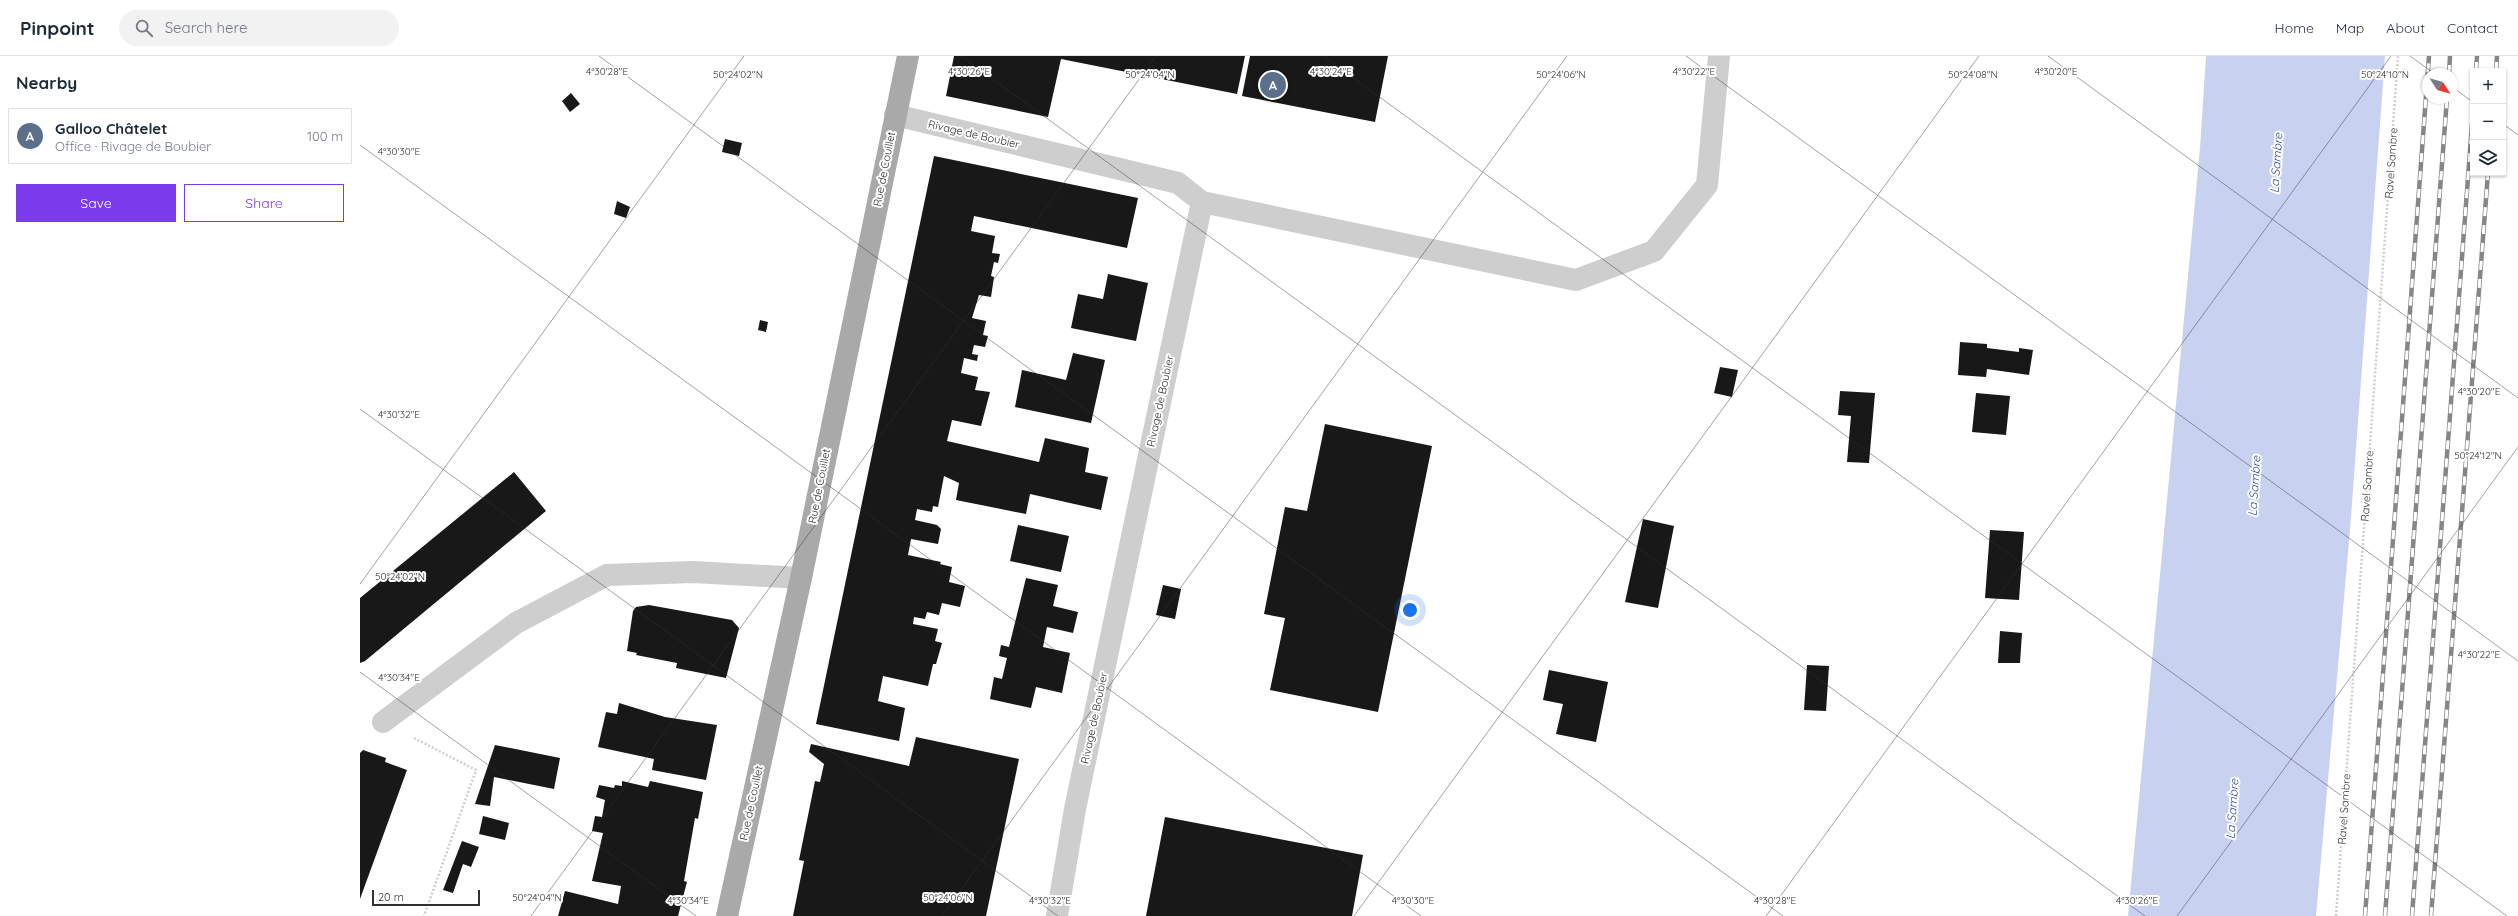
<!DOCTYPE html>
<meta charset="utf-8">
<style>
:root{--surface:#fff;--page:#f2f2f3;--text:#1f2937;--muted:#747a83;--line:#e0e1e3;--accent:#7c3aed}
body{margin:0;font-family:Quicksand,sans-serif;background:var(--page);color:var(--text)}
.controls{position:absolute;right:12px;top:12px;display:grid;overflow:hidden;border-radius:0px;box-shadow:0 1px 3px #0004}
.controls button{width:36px;height:36px;display:grid;place-items:center;padding:0;border:0;border-bottom:1px solid var(--line);background:var(--surface);color:var(--text);font:20px sans-serif}
.compass{position:absolute;left:2062px;top:12px;width:36px;height:36px;border-radius:50%;background:var(--surface);box-shadow:0 1px 3px #0004;rotate:126deg}
.scale{position:absolute;left:12px;bottom:10px;width:108px;box-sizing:border-box;padding-left:4px;border:2px solid #313131;border-top:0;font-size:11px;line-height:14px;white-space:nowrap;color:#313131;-webkit-text-stroke:3px #fff;paint-order:stroke}
.you{position:absolute;left:1050px;top:554px;width:14px;height:14px;margin:-10px;border:3px solid #fff;border-radius:50%;background:#1a73e8;box-shadow:0 0 0 6px #1a73e833}
.badge{display:grid;place-items:center;width:26px;height:26px;border-radius:50%;background:var(--accent);color:#fff;font-size:13px;font-weight:700}
.pin{position:absolute;translate:-50% -50%;border:2px solid #fff;box-shadow:0 1px 4px #0006}
.list{margin:0;padding:0;list-style:none}
h2{display:flex;justify-content:space-between;align-items:center;height:52px;margin:0;padding:0 16px;font-size:17px}
h2 small{font-size:13px;font-weight:400;color:var(--muted)}
.list li{display:grid;grid-template-columns:26px 1fr auto;gap:12px;align-items:center;box-sizing:border-box;height:56px;margin:0 8px 8px;padding:0 8px;border:1px solid var(--line);border-radius:0px}
.list b{display:block;font-size:15px;white-space:nowrap}
.list p{margin:0;font-size:13px;white-space:nowrap;color:var(--muted)}
.list em{font-size:13px;font-style:normal;color:var(--muted)}
.actions{display:flex;gap:8px;padding:12px 16px}
.actions a{flex:1;padding:9px 0;border:1px solid var(--accent);border-radius:0px;text-align:center;font-size:14px;color:var(--accent)}
.actions .main{background:var(--accent);color:#fff}
.icon{flex:none;width:22px;height:22px;fill:none;stroke:currentColor;stroke-width:2;stroke-linecap:round;stroke-linejoin:round}
.map{position:relative;flex:none;width:2158px;height:860px;overflow:hidden}
header{display:flex;align-items:center;gap:24px;box-sizing:border-box;height:56px;padding:0 20px;background:var(--surface);border-bottom:1px solid var(--line)}
header strong{font-size:19px}
nav{display:flex;gap:22px;margin-inline-start:auto;font-size:14px}
.search{width:280px;height:36px;background:var(--page);display:flex;align-items:center;gap:10px;box-sizing:border-box;padding:0 14px;border-radius:22px;color:var(--muted);font-size:15px}
main{display:flex}
aside{flex:1;background:var(--surface)}
.map>svg:first-child{display:block}
.water{fill:#c8d2f0}
.building{fill:#181818}
.lines{fill:none;stroke-linecap:round;stroke-linejoin:round}
.path{stroke:#cecece;stroke-width:2.5;stroke-dasharray:2 2;stroke-linecap:butt}
.minor{stroke:#cecece;stroke-width:22}
.major{stroke:#a9a9a9;stroke-width:22}
.rail-casing{stroke:#868686;stroke-width:4.5}
.rail{stroke:#fff;stroke-width:3;stroke-dasharray:9;stroke-linecap:butt}
.ticks{fill:none;stroke:#313131;stroke-width:1;stroke-opacity:0.45}
.labels{text-anchor:middle;dominant-baseline:central;stroke-width:4;stroke-linejoin:round;paint-order:stroke}
.street-label{font-size:11px;fill:#313131;stroke:#fff}
.water-label{font-size:12px;font-style:italic;fill:#35509c;stroke:#fff}
.ticks-label{font-size:10px;text-anchor:middle;fill:#313131;stroke:#fff;stroke-width:4;stroke-linejoin:round;paint-order:stroke}
</style>
<header>
<strong>Pinpoint</strong>
<div class="search"><svg class="icon" aria-label="search" viewBox="0 0 24 24"><circle cx="10" cy="10" r="6"/><path d="M15 15l6 6"/></svg>Search here</div>
<nav><a>Home</a><a>Map</a><a>About</a><a>Contact</a></nav>
</header>
<main>
<aside>
<h2>Nearby<small></small></h2>
<ul class="list">
<li><span class="badge" style="background:#5c6f8a">A</span><div><b>Galloo Châtelet</b><p>Office · Rivage de Boubier</p></div><em>100 m</em></li>
</ul>
<div class="actions"><a class="main">Save</a><a>Share</a></div>
</aside>
<div class="map">
<svg width="2158" height="860" viewBox="0 0 2158 860">
<rect width="100%" height="100%" fill="#fff"/>
<path class="water" d="M1846,0H2025L1990,474L1956,860H1768L1840,92Z"/>
<path class="building" d="M594,0H885L877,38L701,3L688,61L586,40Z
M890,0H1028L1015,66L882,40Z
M211,37L220,48L210,56L202,45Z
M365,83L382,87L379,100L362,96Z
M574,100L778,142L767,192L614,160L611,175L635,180L632,197L640,198L638,207L634,206L631,220L634,221L631,241L619,239L612,262L626,265L623,279L628,280L625,291L614,289L612,298L618,299L617,305L604,302L601,317L618,321L615,334L630,336L621,370L592,364L587,385L679,406L685,382L729,392L725,416L748,421L741,454L670,438L666,458L596,444L599,427L584,420L578,451L573,450L572,456L557,453L555,464L577,469L581,473L578,488L551,483L548,499L581,506L580,508L592,511L589,526L605,530L600,551L582,547L579,559L567,556L565,563L554,561L553,568L578,573L575,585L582,587L576,608H573L568,630L523,620L518,645L545,652L539,685L456,668Z
M257,145L270,151L266,162L254,158Z
M748,218L788,227L776,285L711,272L718,238L743,243Z
M400,264L408,266L406,276L398,274Z
M1600,286L1627,288V292L1659,296V292L1673,294L1669,319L1627,313L1626,321L1598,319Z
M713,297L745,304L731,367L655,351L662,314L706,324Z
M1360,311L1378,314L1372,341L1354,337Z
M1480,335L1515,337L1509,407L1487,406L1491,360L1478,359Z
M1616,337L1650,340L1646,379L1612,376Z
M965,368L1072,390L1018,656L910,634L925,562L904,558L925,451L947,455Z
M154,416L186,455L5,605L0,607V542Z
M1283,463L1314,470L1298,552L1265,546Z
M658,469L709,480L701,516L650,505Z
M1630,474L1664,476L1659,544L1625,542Z
M666,522L698,529L693,550L718,556L713,577L687,571L683,591L710,597L702,637L676,631L671,652L630,643L634,621L642,623L647,602L639,600L641,589L649,591Z
M803,529L821,533L815,563L796,559Z
M289,549L372,564L379,572L366,622L316,612L317,607L276,599L277,597L267,595L273,555L276,551Z
M1640,575L1662,577L1660,607H1638Z
M1447,609L1469,610L1466,655L1444,654Z
M1189,614L1248,626L1236,686L1196,678L1203,648L1183,644Z
M259,647L305,661L357,669L346,724L292,714L294,703L238,691L246,656L257,658Z
M556,681L659,703L626,860H433L444,805L439,804L455,725L460,726L464,708L449,696L451,688L549,710Z
M135,689L200,702L194,733L134,721L130,750L115,748Z
M3,694L26,702L25,706L47,714L0,843V697Z
M262,725L288,731L290,725L343,736L338,763L335,762L324,825L327,826L318,860H198L205,835L258,848L261,830L232,825L243,777L232,775L235,760L242,761L245,744L236,741L239,729L254,732L255,729L262,730Z
M123,760L149,767L145,784L119,778Z
M805,761L1003,799L992,860H786Z
M102,785L119,791L111,811L103,808L93,837L83,834Z"/>
<g class="lines">
<path class="path" d="M54,682L116,714L64,860
M1976,860L2038,0"/>
<path class="minor" d="M535,59L818,127L842,146L715,753L697,860
M842,146L1216,224L1294,195L1347,129L1359,0
M23,666L156,567L247,519L333,516L441,522"/>
<path class="major" d="M367,860L441,522L548,0"/>
<defs>
<path id="rail" d="M2116,15L2117,0
M2136,15L2137,0
M2089,18L2090,0
M2005,860L2069,0
M2025,860L2087,42
M2052,860L2113,56
M2071,860L2128,117"/>
</defs>
<use href="#rail" class="rail-casing"/>
<use href="#rail" class="rail"/>
</g>
<path class="ticks" d="M239,0L1423,860M601,0L1785,860M963,0L2147,860M1326,0L2158,605M1688,0L2158,342M2050,0L2075,18M2092,31L2113,46M2143,68L2158,79M0,89L1061,860M0,353L698,860M0,528L384,0M0,616L336,860M171,860L796,0M582,860L1207,0M994,860L1619,0M1406,860L2031,0M1817,860L2158,391"/>
<g class="labels">
<g class="street-label">
<text transform="translate(614 78) rotate(13)">Rivage de Boubier</text>
<text transform="translate(2031 107) rotate(-86)">Ravel Sambre</text>
<text transform="translate(524 113) rotate(-79)">Rue de Couillet</text>
<text transform="translate(800 345) rotate(-78)">Rivage de Boubier</text>
<text transform="translate(459 430) rotate(-79)">Rue de Couillet</text>
<text transform="translate(2007 430) rotate(-86)">Ravel Sambre</text>
<text transform="translate(734 662) rotate(-78)">Rivage de Boubier</text>
<text transform="translate(391 747) rotate(-78)">Rue de Couillet</text>
<text transform="translate(1984 753) rotate(-86)">Ravel Sambre</text>
</g>
<g class="water-label">
<text transform="translate(1916 107) rotate(-86)">La Sambre</text>
<text transform="translate(1894 430) rotate(-86)">La Sambre</text>
<text transform="translate(1872 753) rotate(-86)">La Sambre</text>
</g>
</g>
<g class="ticks-label">
<text x="609" y="19">4°30'26"E</text>
<text x="971" y="19">4°30'24"E</text>
<text x="1334" y="19">4°30'22"E</text>
<text x="1696" y="19">4°30'20"E</text>
<text x="247" y="19">4°30'28"E</text>
<text x="378" y="22">50°24'02"N</text>
<text x="1613" y="22">50°24'08"N</text>
<text x="2025" y="22">50°24'10"N</text>
<text x="790" y="22">50°24'04"N</text>
<text x="1201" y="22">50°24'06"N</text>
<text x="39" y="99">4°30'30"E</text>
<text x="2119" y="339">4°30'20"E</text>
<text x="39" y="362">4°30'32"E</text>
<text x="2118" y="403">50°24'12"N</text>
<text x="40" y="524">50°24'02"N</text>
<text x="2119" y="602">4°30'22"E</text>
<text x="39" y="625">4°30'34"E</text>
<text x="177" y="845">50°24'04"N</text>
<text x="588" y="845">50°24'06"N</text>
<text x="328" y="848">4°30'34"E</text>
<text x="690" y="848">4°30'32"E</text>
<text x="1053" y="848">4°30'30"E</text>
<text x="1415" y="848">4°30'28"E</text>
<text x="1777" y="848">4°30'26"E</text>
</g>
</svg>
<div class="controls">
<button>+</button>
<button>−</button>
<button><svg class="icon" aria-label="layers" viewBox="0 0 24 24"><path d="M12 4l9 5-9 5-9-5zM3 14l9 5 9-5"/></svg></button>
</div>
<svg class="compass" viewBox="-18 -18 36 36"><path d="M0-13l5 13h-10z" fill="#e53935"/><path d="M0 13l5-13h-10z" fill="#747a83"/></svg>
<div class="scale">20 m</div>
<div class="you"></div>
<div class="pin badge" style="left:913px;top:29px;background:#5c6f8a">A</div>
</div>
</main>
